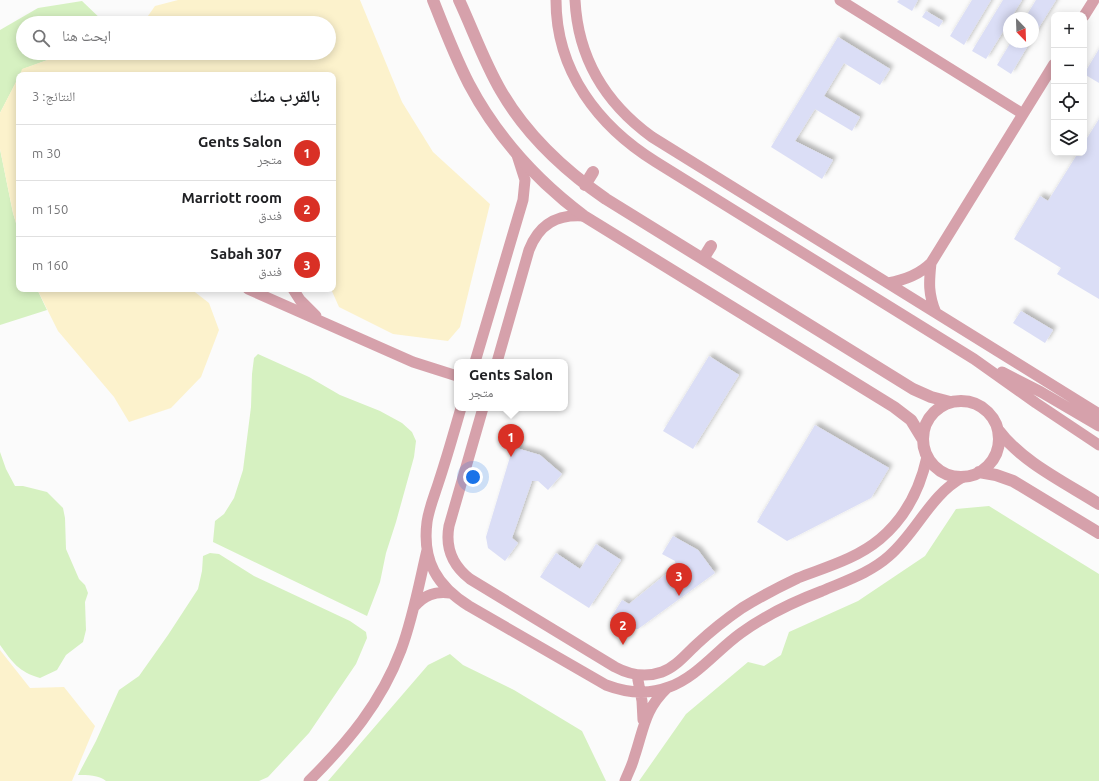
<!DOCTYPE html>
<html lang="ar">
<meta charset="utf-8">
<style>
:root{--surface:#fff;--page:#f6f6f6;--text:#202124;--muted:#757577;--line:#e0e0e0;--accent:#d93025}
body{margin:0;font-family:Ubuntu,"Noto Naskh Arabic",sans-serif;background:var(--page);color:var(--text);direction:rtl}
.controls{position:absolute;right:12px;top:12px;display:grid;overflow:hidden;border-radius:8px;box-shadow:0 2px 10px #0003}
.controls button{width:36px;height:36px;display:grid;place-items:center;padding:0;border:0;border-bottom:1px solid var(--line);background:var(--surface);color:var(--text);font:20px sans-serif}
.compass{position:absolute;left:1003px;top:12px;width:36px;height:36px;border-radius:50%;background:var(--surface);box-shadow:0 2px 10px #0003;rotate:157deg}
.you{position:absolute;left:473px;top:477px;width:14px;height:14px;margin:-10px;border:3px solid #fff;border-radius:50%;background:#1a73e8;box-shadow:0 0 0 6px #1a73e833}
.badge{display:grid;place-items:center;width:26px;height:26px;border-radius:50%;background:var(--accent);color:#fff;font-size:13px;font-weight:700}
.pin{position:absolute;translate:-50% -33px;filter:drop-shadow(0 1px 2px #0008)}
.pin::after{content:'';position:absolute;top:21px;width:14px;height:12px;background:inherit;clip-path:polygon(0 0,100% 0,50% 100%)}
.popup{position:absolute;left:454px;top:359px;width:114px;height:52px;box-sizing:border-box;display:grid;place-content:center;border-radius:8px;background:var(--surface);filter:drop-shadow(0 1px 3px #0005);font-size:13px;white-space:nowrap;color:var(--muted)}
.popup b{font-size:15px;color:var(--text)}
.popup::after{content:'';position:absolute;left:50%;top:100%;margin-left:-8px;border:8px solid transparent;border-top-color:var(--surface)}
.list{margin:0;padding:0;list-style:none}
h2{display:flex;justify-content:space-between;align-items:center;height:52px;margin:0;padding:0 16px;font-size:17px}
h2 small{font-size:13px;font-weight:400;color:var(--muted)}
.list li{display:grid;grid-template-columns:26px 1fr auto;gap:12px;align-items:center;box-sizing:border-box;height:56px;padding:0 16px;border-top:1px solid var(--line)}
.list b{display:block;font-size:15px;white-space:nowrap}
.list p{margin:0;font-size:13px;white-space:nowrap;color:var(--muted)}
.list em{font-size:13px;font-style:normal;color:var(--muted)}
.icon{flex:none;width:22px;height:22px;fill:none;stroke:currentColor;stroke-width:2;stroke-linecap:round;stroke-linejoin:round}
.map{position:relative;flex:none;width:1099px;height:781px;overflow:hidden;direction:ltr}
.search{position:absolute;background:var(--surface);box-shadow:0 2px 10px #0003;left:16px;top:16px;width:320px;height:44px;display:flex;align-items:center;gap:10px;box-sizing:border-box;padding:0 14px;border-radius:22px;color:var(--muted);font-size:15px}
.panel{position:absolute;background:var(--surface);box-shadow:0 2px 10px #0003;left:16px;top:72px;width:320px;height:220px;border-radius:8px;direction:rtl}
.map>svg:first-child{display:block}
.green{fill:#d6f1c1}
.sand{fill:#fcf2cc}
.building{fill:#dbdef6;filter:url(#shadow)}
.lines{fill:none;stroke-linecap:round;stroke-linejoin:round}
.minor{stroke:#d6a1ab;stroke-width:11}
.tertiary{stroke:#d6a1ab;stroke-width:12}
</style>
<div class="map">
<svg width="1099" height="781" viewBox="0 0 1099 781">
<defs>
<filter id="shadow"><feDropShadow dx="3.5" dy="-3.5" stdDeviation="2" flood-color="#0004"/></filter>
</defs>
<rect width="100%" height="100%" fill="#fbfbfb"/>
<path class="green" d="M82,1L105,23H23V53H67L23,69L0,113V30L38,8Z
M0,149L13,213L19,233V289H37L47,310L0,325Z
M258,354L309,377L340,395L380,411L402,423L412,432L416,441L414,457L396,522L386,553L380,582L367,616L213,542L215,521L224,514L234,498L243,470L251,407L252,374L254,358Z
M0,452L6,469L15,486H23L47,492L63,508L65,518L66,549L79,579L85,585L88,593L85,602L86,630L83,642L66,655L57,670L40,678C19,672 12,662 0,645Z
M989,506L1099,574V781H639L686,714L748,662L764,666L781,655L789,632L858,601L925,556L956,509Z
M210,553L219,554L254,576L350,621L366,632L367,638L356,664L309,733L268,777L259,781H106C99,775 87,775 78,775L96,741L119,690L139,676L168,635L198,589L202,571L203,556Z
M450,654L463,665L514,690L582,731L606,781H328L428,665Z"/>
<path class="sand" d="M178,0H360L402,102L433,152L490,204L460,327L448,341L393,334L339,307L331,289H333V75H20L22,69L67,53H329V23H143L155,6Z
M19,76V233L13,213L0,149V113Z
M37,289H191L209,303L219,330L201,377L171,408L129,422L114,397L58,331Z
M0,650L30,688L64,687L95,726L72,781H0Z"/>
<path class="building" d="M899,0H918L912,11L897,2Z
M972,0H991L964,45L950,36Z
M1003,0H1022L1011,18H1009V22L986,59L972,51Z
M1036,0H1056L1033,37V18H1025Z
M926,11L943,21L939,27L922,17Z
M838,37L890,69L880,85L844,63L824,96L860,117L852,131L815,109L795,141L833,160L822,179L771,147Z
M1011,42H1030L1011,74L997,65Z
M1099,49V83L1084,74Z
M1099,119V299L1057,274L1061,268L1014,239L1040,196L1048,201L1078,153H1084V143Z
M1021,311L1053,330L1045,343L1013,323Z
M709,356L739,375L693,449L663,431Z
M815,425L889,468L871,498L787,541L757,522Z
M513,447L540,455L562,474L548,490L538,481H532L512,538L518,543L505,561L488,548L486,537Z
M673,536L698,550L715,573L638,629L627,630L610,619L622,600L629,604L676,566L675,561L662,554Z
M596,544L621,560L589,608L540,577L556,553L580,569Z"/>
<g class="lines">
<path class="minor" d="M556,0C556,71 598,126 656,162L974,359L1036,403L1099,445
M575,0C578,59 605,103 652,137L1099,414
M840,0L1023,114
M1084,16L1094,0
M931,263C929,282 928,294 936,313
M888,283C905,280 919,275 931,263L1054,64
M248,289L413,362L457,376
M293,289L300,300L316,316
M475,362L523,200L525,180L517,155
M497,362L529,250C539,224 557,214 584,216
M1002,372L1041,392L1099,426
M461,408C454,432 447,457 439,481C435,494 429,508 427,522C422,561 437,586 469,606L606,685C627,693 648,695 669,687C697,677 717,650 741,633C766,615 793,602 822,591C845,581 870,573 889,556C917,532 930,495 963,477
M483,408L449,526C445,548 452,565 470,579L615,667C630,675 645,678 662,672C676,667 686,654 697,644C711,631 726,619 742,608C760,597 779,587 798,578C826,567 856,559 880,539C905,518 920,489 927,457
M414,607C424,595 435,591 450,593
M637,675L642,701L643,720
M309,781C348,742 381,703 401,650C413,618 419,584 427,550
M625,781C628,773 632,766 634,758C644,729 644,710 667,688"/>
<path class="tertiary" d="M433,0C444,28 455,57 469,84C497,137 536,180 584,216L894,407L911,420L922,438
M459,0C473,30 484,62 501,91C527,136 564,170 606,199L913,389L931,397L950,402
M585,185L593,172
M703,259L711,246
M923 439a38 38 0 1 1 76 0a38 38 0 1 1-76 0Z
M999,431C1022,462 1066,483 1099,504
M979,472L996,475L1013,481L1099,533"/>
</g>
</svg>
<div class="controls">
<button>+</button>
<button>−</button>
<button><svg class="icon" aria-label="locate" viewBox="0 0 24 24"><circle cx="12" cy="12" r="6"/><path d="M12 2v4M12 18v4M2 12h4M18 12h4"/></svg></button>
<button><svg class="icon" aria-label="layers" viewBox="0 0 24 24"><path d="M12 4l9 5-9 5-9-5zM3 14l9 5 9-5"/></svg></button>
</div>
<svg class="compass" viewBox="-18 -18 36 36"><path d="M0-13l5 13h-10z" fill="#e53935"/><path d="M0 13l5-13h-10z" fill="#757577"/></svg>
<div class="you"></div>
<div class="pin badge" style="left:511px;top:457px">1</div>
<div class="popup"><b>Gents Salon</b>متجر</div>
<div class="pin badge" style="left:623px;top:645px">2</div>
<div class="pin badge" style="left:679px;top:596px">3</div>
<div class="search"><svg class="icon" aria-label="search" viewBox="0 0 24 24"><circle cx="10" cy="10" r="6"/><path d="M15 15l6 6"/></svg>ابحث هنا</div>
<section class="panel">
<h2>بالقرب منك<small>النتائج: 3</small></h2>
<ul class="list">
<li><span class="badge">1</span><div><b>Gents Salon</b><p>متجر</p></div><em>30 m</em></li>
<li><span class="badge">2</span><div><b>Marriott room</b><p>فندق</p></div><em>150 m</em></li>
<li><span class="badge">3</span><div><b>307 Sabah</b><p>فندق</p></div><em>160 m</em></li>
</ul>
</section>
</div>
